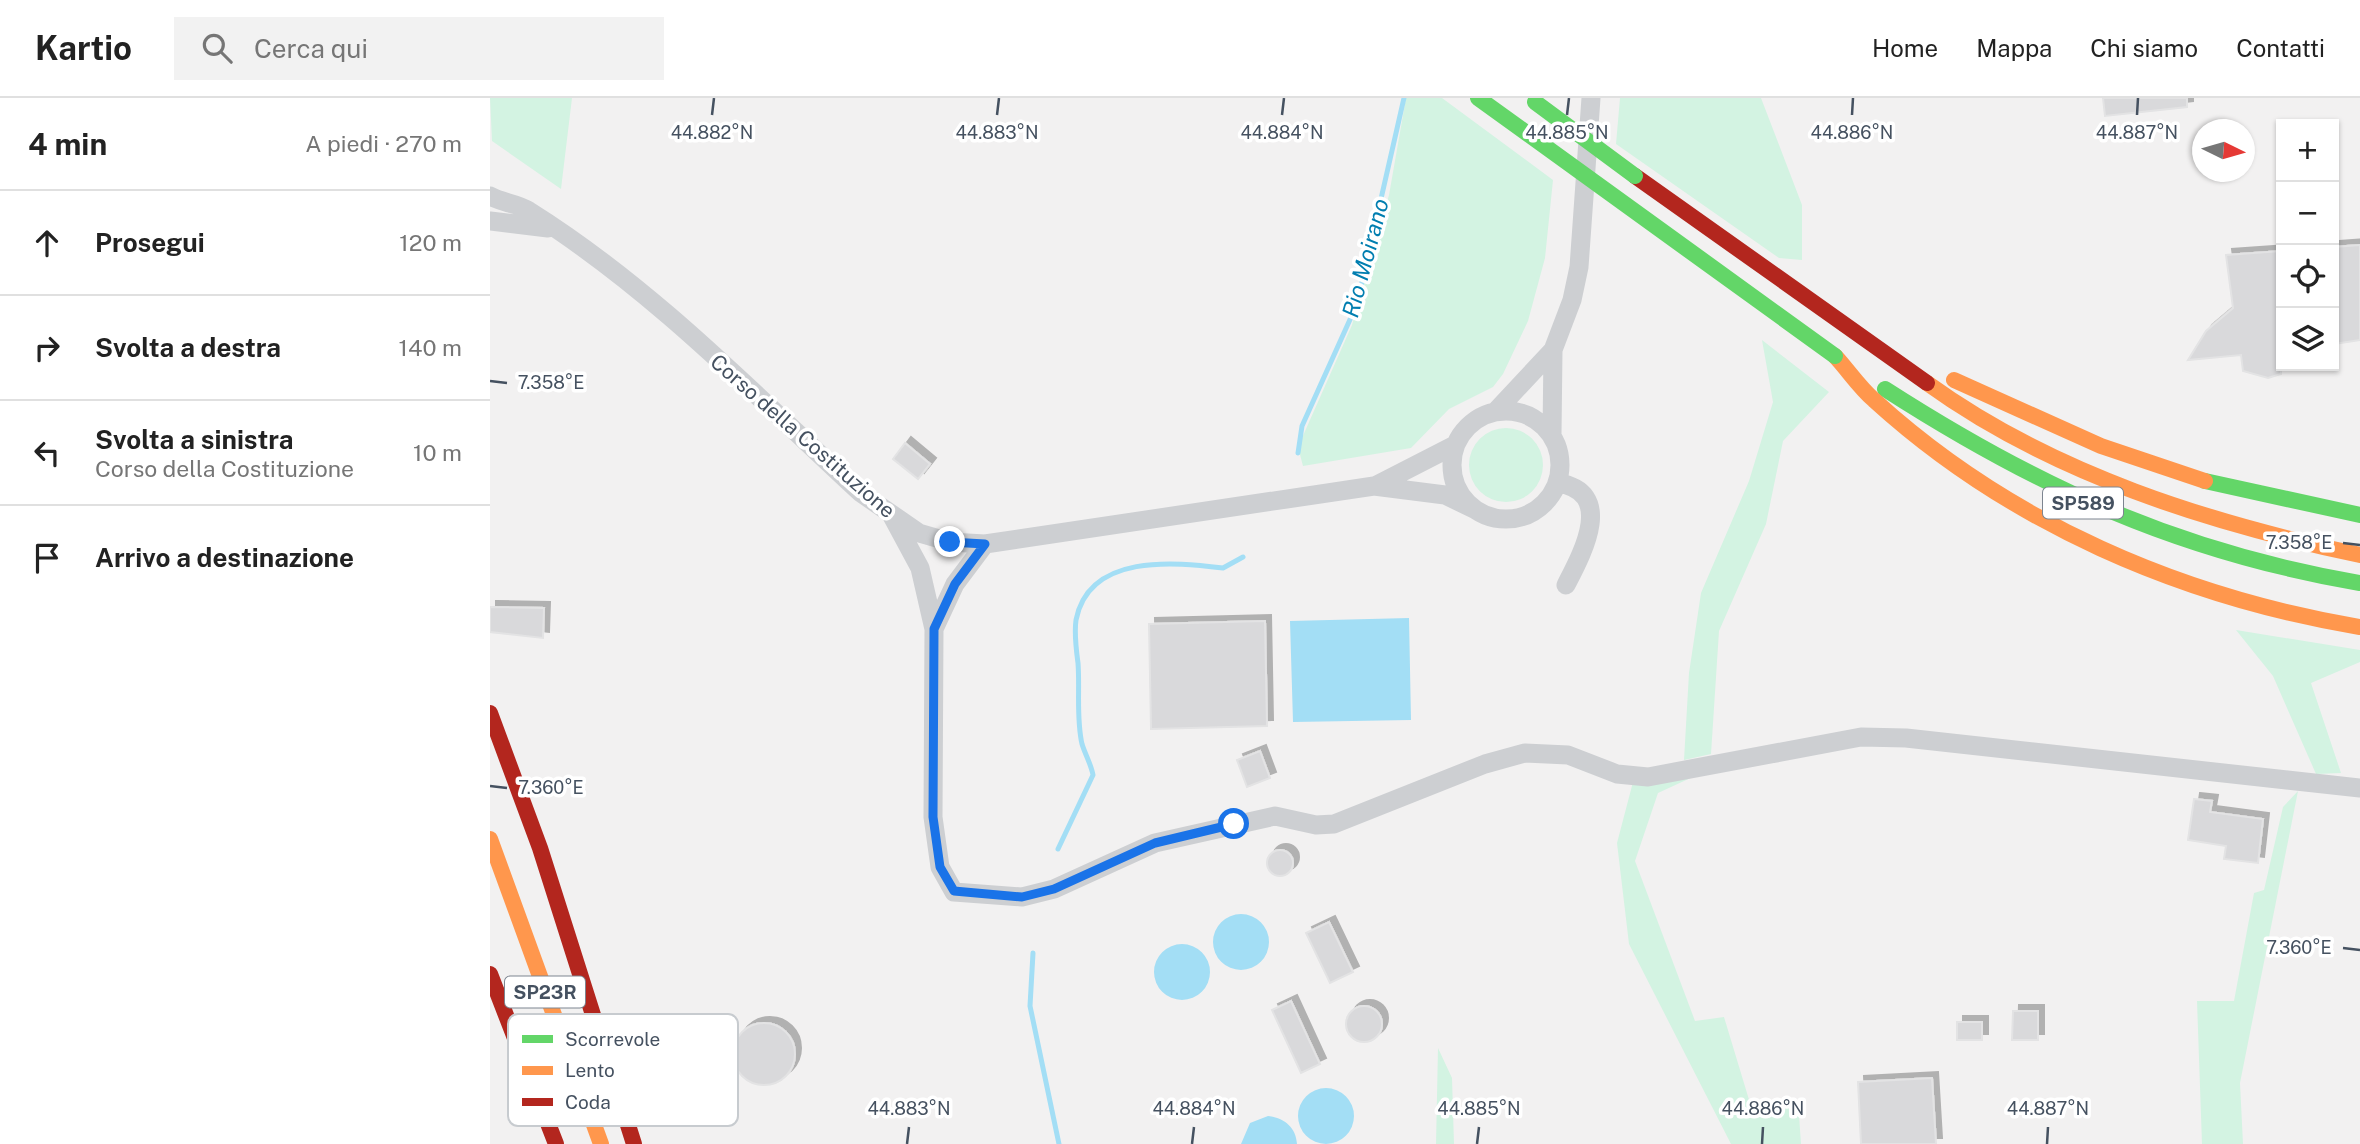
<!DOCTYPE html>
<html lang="it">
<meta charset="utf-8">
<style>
:root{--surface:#fff;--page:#f2f2f2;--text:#222;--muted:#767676;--line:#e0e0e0}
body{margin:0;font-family:"Public Sans",sans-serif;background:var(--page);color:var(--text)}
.controls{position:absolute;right:21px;top:21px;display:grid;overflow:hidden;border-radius:0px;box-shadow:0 2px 5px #0004}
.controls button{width:63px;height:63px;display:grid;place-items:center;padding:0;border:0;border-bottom:2px solid var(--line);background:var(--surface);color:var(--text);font:35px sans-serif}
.compass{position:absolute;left:1702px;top:21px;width:63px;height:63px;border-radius:50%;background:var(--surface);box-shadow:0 2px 5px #0004;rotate:95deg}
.stop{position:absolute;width:21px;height:21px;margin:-16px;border:5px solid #1a73e8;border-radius:50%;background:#fff}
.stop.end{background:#1a73e8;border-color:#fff;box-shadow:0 2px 7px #0008}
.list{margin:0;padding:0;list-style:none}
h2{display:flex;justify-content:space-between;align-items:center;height:91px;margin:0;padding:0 28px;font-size:30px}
h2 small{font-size:23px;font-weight:400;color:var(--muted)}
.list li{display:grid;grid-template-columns:46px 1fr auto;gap:21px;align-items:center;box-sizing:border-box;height:105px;padding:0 28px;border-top:2px solid var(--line)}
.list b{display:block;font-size:26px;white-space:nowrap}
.list p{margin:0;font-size:23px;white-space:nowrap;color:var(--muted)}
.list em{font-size:23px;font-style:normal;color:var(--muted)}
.icon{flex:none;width:38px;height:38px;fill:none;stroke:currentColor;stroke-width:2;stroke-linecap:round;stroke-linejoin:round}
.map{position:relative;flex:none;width:1870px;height:1046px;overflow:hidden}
header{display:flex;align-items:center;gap:42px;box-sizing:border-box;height:98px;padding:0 35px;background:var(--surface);border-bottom:2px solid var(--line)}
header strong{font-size:33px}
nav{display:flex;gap:38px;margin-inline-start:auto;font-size:24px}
.search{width:490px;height:63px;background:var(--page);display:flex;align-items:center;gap:18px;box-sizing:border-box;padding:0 24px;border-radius:0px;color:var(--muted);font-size:26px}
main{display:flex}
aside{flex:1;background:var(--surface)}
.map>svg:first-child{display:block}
.green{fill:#d3f3e2}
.water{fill:#a3def5}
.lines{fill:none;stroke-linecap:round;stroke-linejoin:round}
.stream{stroke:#a3def5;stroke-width:5}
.building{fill:#d9d9db;stroke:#e3e3e4;stroke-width:2;filter:url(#shadow)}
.street{stroke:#cdcfd2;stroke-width:19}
.fast{stroke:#63d668;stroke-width:16}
.slow{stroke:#ff974d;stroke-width:16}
.jam{stroke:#b3261e;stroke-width:16}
.fast-bridge{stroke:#63d668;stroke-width:16}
.route{stroke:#1a73e8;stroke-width:9}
.ticks{fill:none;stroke:#455160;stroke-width:2.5}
.labels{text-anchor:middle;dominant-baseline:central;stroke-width:7;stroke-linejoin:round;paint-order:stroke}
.shield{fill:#fff;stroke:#7d8590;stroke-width:2}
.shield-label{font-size:19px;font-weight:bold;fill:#455160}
.street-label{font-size:21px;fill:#455160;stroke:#fff}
.water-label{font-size:23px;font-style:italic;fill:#017eb0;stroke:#fff}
.key{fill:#fff;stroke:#c7cbcf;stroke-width:2}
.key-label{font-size:19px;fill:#455160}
.ticks-label{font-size:18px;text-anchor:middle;fill:#455160;stroke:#fff;stroke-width:7;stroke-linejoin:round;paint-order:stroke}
</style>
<header>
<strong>Kartio</strong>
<div class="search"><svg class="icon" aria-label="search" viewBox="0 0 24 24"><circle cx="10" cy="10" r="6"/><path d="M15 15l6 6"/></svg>Cerca qui</div>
<nav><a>Home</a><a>Mappa</a><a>Chi siamo</a><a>Contatti</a></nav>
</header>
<main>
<aside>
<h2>4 min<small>A piedi · 270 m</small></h2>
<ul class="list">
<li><svg class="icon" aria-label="ahead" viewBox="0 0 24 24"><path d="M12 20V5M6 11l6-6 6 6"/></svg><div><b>Prosegui</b></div><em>120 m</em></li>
<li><svg class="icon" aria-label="right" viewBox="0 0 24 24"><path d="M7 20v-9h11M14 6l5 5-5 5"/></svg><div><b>Svolta a destra</b></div><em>140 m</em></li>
<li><svg class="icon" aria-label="left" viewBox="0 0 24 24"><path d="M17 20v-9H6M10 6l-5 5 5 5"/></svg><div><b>Svolta a sinistra</b><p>Corso della Costituzione</p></div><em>10 m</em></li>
<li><svg class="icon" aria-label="arrive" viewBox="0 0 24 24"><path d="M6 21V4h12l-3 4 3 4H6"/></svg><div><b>Arrivo a destinazione</b></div></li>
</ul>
</aside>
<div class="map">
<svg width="1870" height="1046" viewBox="0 0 1870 1046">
<defs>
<filter id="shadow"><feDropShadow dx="6" dy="-6" stdDeviation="0" flood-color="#0004"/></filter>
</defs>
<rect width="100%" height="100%" fill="#f2f1f1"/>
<path class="green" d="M0,0H82L71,91L2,43Z
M916,0H952L1063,82L1055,160L1038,223L1013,276L1003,289L959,311L921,350L813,368L808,349L862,227L899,97Z
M1130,0H1271L1312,107V162L1289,160L1126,46Z
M1272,242L1339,294L1293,343L1276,426L1229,533L1221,656L1194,662L1199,575L1211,495L1259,383L1283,304Z
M979 367a37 37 0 1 1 74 0a37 37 0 1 1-74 0Z
M1746,532L1870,552V564L1821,585L1851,675L1826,676L1783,578Z
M1207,677L1168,695L1145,763L1205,923L1234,919L1260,1005L1308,1002L1311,1046H1241L1139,846L1127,745L1143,684Z
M1808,693L1750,985L1753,1046H1712L1707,903H1744L1764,795L1774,792L1793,709Z
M948,950L962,980L964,1046H946Z"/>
<path class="water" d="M919,520L921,622L803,624L800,523Z
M723 844a28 28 0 1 1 56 0a28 28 0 1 1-56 0Z
M664 874a28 28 0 1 1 56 0a28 28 0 1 1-56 0Z
M808 1018a28 28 0 1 1 56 0a28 28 0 1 1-56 0Z
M778,1018C794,1020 806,1029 807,1046H751L760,1025Z"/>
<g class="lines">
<path class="stream" d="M808,355L812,328L867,206L914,0
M568,751L603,677C601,666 595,656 592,646C586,620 590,591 588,565C586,550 584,536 586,522C599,455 685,464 733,470L753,459
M543,855L540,908L569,1046"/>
</g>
<path class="building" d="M1613,0H1697V9L1615,18Z
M1870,147V242L1844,246V149Z
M1791,153V276L1778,280L1753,273L1751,257L1698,262L1716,233L1743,210L1736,157Z
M415,345L440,366L428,381L403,361Z
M0,509L54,510L53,540L0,534Z
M775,523L777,628L661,631L659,526Z
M770,653L780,680L757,689L747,662Z
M1704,701L1722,703L1720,714L1773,721L1768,765L1734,761L1736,748L1698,742Z
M777 765a13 13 0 1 1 26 0a13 13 0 1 1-26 0Z
M839,824L863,874L840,885L816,835Z
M801,903L830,966L811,975L782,912Z
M856 926a18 18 0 1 1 36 0a18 18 0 1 1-36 0Z
M1523,913H1548V942H1522Z
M1467,924H1492V942H1467Z
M243 956a31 31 0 1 1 62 0a31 31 0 1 1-62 0Z
M1442,980L1446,1046H1371L1368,984Z"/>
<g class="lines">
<path class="street" d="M0,98C12,105 27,105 39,113C162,190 265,297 371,395L429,435L460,444L495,446L884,388L955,397L986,412
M0,123L58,130
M962 367a54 54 0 1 1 108 0a54 54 0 1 1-108 0Z
M1006,313L1063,252
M1062,336L1063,252L1082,202L1089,169L1101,0
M1068,385C1126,394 1092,456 1076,487
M885,388L965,347
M402,418L430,470L444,531L443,719L450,769L464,794L532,799L564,791L665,745L785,718L826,727L844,726L995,666L1035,655L1078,657L1127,676L1158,679L1371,639L1416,640L1870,690
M444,531L465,486L495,446"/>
<path class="fast" d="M1395,291C1549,390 1689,454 1870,485
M1715,383L1870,417"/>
<path class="slow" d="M1345,258C1358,272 1369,289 1384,302C1519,425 1691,499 1870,529
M1464,282L1611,348L1715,383
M1437,285C1563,376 1719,425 1870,457
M0,741L111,1046"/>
<path class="jam" d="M1145,78L1437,285
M0,615L50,750L144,1046
M0,876L66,1046"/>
<path class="fast-bridge" d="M988,0L1345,258
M1045,4L1145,78"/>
</g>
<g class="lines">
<path class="route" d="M460,444L495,446L465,486L444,531L443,719L450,769L464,793L532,799L564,791L665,745L744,726"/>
</g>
<path class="ticks" d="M222,17L224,0M507,17L509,0M792,17L794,0M1077,17L1079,0M1362,17L1363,0M1647,17L1648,0M0,283L17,285M1853,445L1870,447M0,688L17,690M1853,850L1870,852M417,1046L419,1029M702,1046L704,1029M987,1046L989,1029M1272,1046L1273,1029M1557,1046L1558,1029"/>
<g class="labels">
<g class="shield">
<rect x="1553" y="389.5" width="80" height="31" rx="5"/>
<rect x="15" y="878.5" width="80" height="31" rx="5"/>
</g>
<g class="shield-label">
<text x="1593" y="405">SP589</text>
<text x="55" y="894">SP23R</text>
</g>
<g class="street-label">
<text transform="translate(313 338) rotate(41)">Corso della Costituzione</text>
</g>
<g class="water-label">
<text transform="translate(875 160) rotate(-75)">Rio Moirano</text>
</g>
</g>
<rect x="18" y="916" width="230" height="112" rx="10" class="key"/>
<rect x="32" y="937" width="31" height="8" fill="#63d668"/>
<rect x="32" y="968" width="31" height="9" fill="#ff974d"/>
<rect x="32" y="1000" width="31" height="8" fill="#b3261e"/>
<g class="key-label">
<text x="75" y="948">Scorrevole</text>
<text x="75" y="979">Lento</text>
<text x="75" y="1011">Coda</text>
</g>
<g class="ticks-label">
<text x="222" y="41">44.882°N</text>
<text x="507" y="41">44.883°N</text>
<text x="792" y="41">44.884°N</text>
<text x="1077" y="41">44.885°N</text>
<text x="1362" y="41">44.886°N</text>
<text x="1647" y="41">44.887°N</text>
<text x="61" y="291">7.358°E</text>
<text x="1809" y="451">7.358°E</text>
<text x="61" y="696">7.360°E</text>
<text x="1809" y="856">7.360°E</text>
<text x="419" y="1017">44.883°N</text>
<text x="704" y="1017">44.884°N</text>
<text x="989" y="1017">44.885°N</text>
<text x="1273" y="1017">44.886°N</text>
<text x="1558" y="1017">44.887°N</text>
</g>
</svg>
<div class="controls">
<button>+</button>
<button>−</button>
<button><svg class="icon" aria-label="locate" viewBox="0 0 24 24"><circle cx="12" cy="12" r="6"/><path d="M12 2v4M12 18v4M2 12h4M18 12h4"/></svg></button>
<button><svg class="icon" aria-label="layers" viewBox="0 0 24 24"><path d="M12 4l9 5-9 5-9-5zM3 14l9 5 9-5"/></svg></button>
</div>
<svg class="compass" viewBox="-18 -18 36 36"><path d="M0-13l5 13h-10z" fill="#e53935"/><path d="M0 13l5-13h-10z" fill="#767676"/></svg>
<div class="stop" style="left:744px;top:726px"></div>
<div class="stop end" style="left:460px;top:444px"></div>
</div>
</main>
